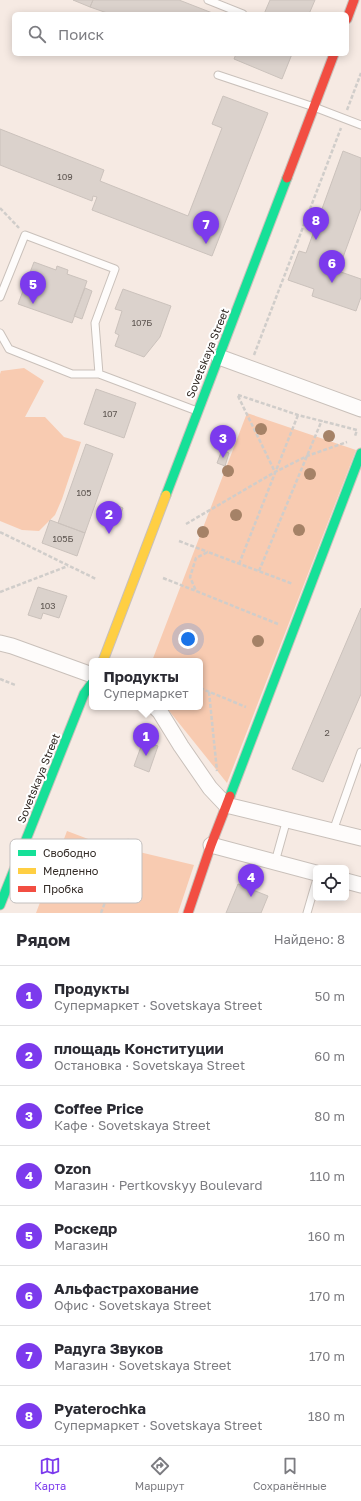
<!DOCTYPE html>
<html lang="ru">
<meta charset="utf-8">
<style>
:root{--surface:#fff;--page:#f7f7f7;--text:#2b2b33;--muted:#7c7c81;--line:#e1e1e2;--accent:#7c3aed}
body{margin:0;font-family:"Golos Text",sans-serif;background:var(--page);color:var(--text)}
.controls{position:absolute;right:12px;bottom:12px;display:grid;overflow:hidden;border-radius:6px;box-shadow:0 2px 10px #0003}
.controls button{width:36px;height:36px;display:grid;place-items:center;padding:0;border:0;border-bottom:1px solid var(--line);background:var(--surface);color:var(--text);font:20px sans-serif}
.you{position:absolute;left:188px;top:639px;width:14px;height:14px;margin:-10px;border:3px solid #fff;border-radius:50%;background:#1a73e8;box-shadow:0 0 0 6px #1a73e833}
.badge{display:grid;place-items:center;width:26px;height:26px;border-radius:50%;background:var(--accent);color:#fff;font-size:13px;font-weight:700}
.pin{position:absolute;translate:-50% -33px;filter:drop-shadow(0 1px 2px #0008)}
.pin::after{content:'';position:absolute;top:21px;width:14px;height:12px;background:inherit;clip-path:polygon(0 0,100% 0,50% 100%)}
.popup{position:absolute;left:89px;top:658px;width:114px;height:52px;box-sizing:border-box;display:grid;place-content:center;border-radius:6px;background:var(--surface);filter:drop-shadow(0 1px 3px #0005);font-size:13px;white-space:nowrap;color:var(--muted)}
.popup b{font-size:15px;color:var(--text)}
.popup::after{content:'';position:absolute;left:50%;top:100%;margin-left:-8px;border:8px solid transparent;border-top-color:var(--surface)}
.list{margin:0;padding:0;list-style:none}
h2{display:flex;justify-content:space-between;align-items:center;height:52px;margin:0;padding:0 16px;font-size:17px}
h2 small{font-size:13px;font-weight:400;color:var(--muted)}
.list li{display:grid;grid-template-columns:26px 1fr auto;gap:12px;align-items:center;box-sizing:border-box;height:60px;padding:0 16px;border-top:1px solid var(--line)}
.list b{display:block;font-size:15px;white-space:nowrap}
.list p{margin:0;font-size:13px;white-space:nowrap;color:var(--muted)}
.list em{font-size:13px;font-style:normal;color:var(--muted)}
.icon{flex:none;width:22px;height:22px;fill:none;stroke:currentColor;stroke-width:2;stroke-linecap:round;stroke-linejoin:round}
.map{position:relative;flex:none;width:361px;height:913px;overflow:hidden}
.search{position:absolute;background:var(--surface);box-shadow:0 2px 10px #0003;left:12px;right:12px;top:12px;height:44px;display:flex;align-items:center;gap:10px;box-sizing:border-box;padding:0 14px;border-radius:6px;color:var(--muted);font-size:15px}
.sheet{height:532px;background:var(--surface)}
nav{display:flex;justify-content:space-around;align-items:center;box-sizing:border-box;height:56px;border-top:1px solid var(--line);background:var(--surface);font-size:11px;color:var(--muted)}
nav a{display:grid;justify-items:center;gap:2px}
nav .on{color:var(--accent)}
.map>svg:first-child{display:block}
.green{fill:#f8cbb1}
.building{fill:#dbd2cc;stroke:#cbc2bc}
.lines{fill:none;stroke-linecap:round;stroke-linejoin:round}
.lane-casing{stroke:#c9c0ba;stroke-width:9}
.street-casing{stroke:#c9c0ba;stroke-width:17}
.fast-casing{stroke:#c9c0ba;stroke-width:11}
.slow-casing{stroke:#c9c0ba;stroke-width:11}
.jam-casing{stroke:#c9c0ba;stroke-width:11}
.path{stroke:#d0cdca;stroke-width:2.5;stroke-dasharray:4 2;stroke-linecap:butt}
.lane{stroke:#fefcfb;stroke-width:7}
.street{stroke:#fefcfb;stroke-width:15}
.fast{stroke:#16e098;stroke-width:9}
.slow{stroke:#ffcf43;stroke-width:9}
.jam{stroke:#f24e42;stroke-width:9}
.tree{fill:#a58267}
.labels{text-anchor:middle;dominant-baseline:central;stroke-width:4;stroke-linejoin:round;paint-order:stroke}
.number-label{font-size:9px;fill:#5d5550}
.street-label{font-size:11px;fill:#332b26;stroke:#fff}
.key{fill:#fff;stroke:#c2bfbe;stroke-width:1}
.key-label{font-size:11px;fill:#332b26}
</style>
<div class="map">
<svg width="361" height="913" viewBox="0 0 361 913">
<rect width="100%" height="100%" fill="#f6eae3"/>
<path class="green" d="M24,368L44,381L25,417H45L64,437L81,442L62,499L55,515L39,531L22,530L0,521V374L1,371Z
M247,413L356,450L227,783L166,707H200V661H152Z
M67,831L112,848L135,851L194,865L178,913H36Z"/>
<path class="building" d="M73,0H93L90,7Z
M93,0H179L215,14H110L90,7Z
M270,0H315L309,14H264Z
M236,54H292L282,79L234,59Z
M223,96L268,113L212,256L92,210L97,197L93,196L92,201L0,165V129L104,170L100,181L188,216L222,128L212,124Z
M343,151L361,158V208L338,271L361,279V297L356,311L312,296L314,289L288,280L299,251L306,253Z
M34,262L56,270L57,266L68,270L67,274L87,281L72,323L18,304Z
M85,288L92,291L82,319L74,316Z
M123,289L171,306L160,337L144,357L115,346L119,335L115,333L122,311L115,309Z
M96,389L136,403L124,438L84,424Z
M86,444L113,454L85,533L58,523Z
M222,450L229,453L225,466L217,463Z
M116,505L123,508L119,519L112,516Z
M50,520L85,533L77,556L42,543Z
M38,587L67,596L59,618L43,613L41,619L28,615Z
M361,608V694L323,782L292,769Z
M143,741L158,746L149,772L134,766Z
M238,884L268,896L261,913H226Z"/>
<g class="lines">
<defs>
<path id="lane" d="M208,0L243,14
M218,75L314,107L361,125
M0,297L25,235L115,269L95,323L99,374
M0,333L9,349L72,374H99L197,411
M333,831L361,752
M275,862L287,819
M307,913L316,882"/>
<path id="street" d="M219,357L361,409
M0,643L12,646L92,675
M155,707L160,712L181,746L210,788L226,805L361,838
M211,845L316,873
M346,881L361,885"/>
<path id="fast" d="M166,495L287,178
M230,796L361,453
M0,905L84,694L92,683"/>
<path id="slow" d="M103,661L166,495"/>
<path id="jam" d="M347,19L354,0
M287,178L334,54
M188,913L211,845L230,796"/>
</defs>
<use href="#lane" class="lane-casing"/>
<use href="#street" class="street-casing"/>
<use href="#fast" class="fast-casing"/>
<use href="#slow" class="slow-casing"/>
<use href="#jam" class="jam-casing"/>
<path class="path" d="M347,110L361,73
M0,208L19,228
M254,355L341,128
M238,395L298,415L357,430L355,436
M238,396L275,472
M186,524L275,472L307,456L347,442
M0,532L96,579
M179,541L208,552
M239,564L298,415
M259,571L322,420
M163,578L196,591
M0,592L68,566
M278,624L196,591L190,577L196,558L208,552L293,584
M133,659L137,661
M0,679L15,685
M200,688L246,707
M209,692L217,771
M101,913L129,839"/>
<use href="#lane" class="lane"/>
<use href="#street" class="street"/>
<use href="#fast" class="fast"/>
<use href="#slow" class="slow"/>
<use href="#jam" class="jam"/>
</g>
<g class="tree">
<circle cx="261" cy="429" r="6"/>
<circle cx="329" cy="436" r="6"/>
<circle cx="228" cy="471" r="6"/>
<circle cx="310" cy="474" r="6"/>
<circle cx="236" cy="515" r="6"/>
<circle cx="299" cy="530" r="6"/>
<circle cx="203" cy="532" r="6"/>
<circle cx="258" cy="641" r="6"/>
</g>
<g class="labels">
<g class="number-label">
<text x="65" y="176">109</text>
<text x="142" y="322">107Б</text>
<text x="110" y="413">107</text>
<text x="84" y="492">105</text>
<text x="63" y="538">105Б</text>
<text x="48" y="605">103</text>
<text x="327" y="732">2</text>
</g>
<g class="street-label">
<text transform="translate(207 353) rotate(-68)">Sovetskaya Street</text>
<text transform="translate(38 778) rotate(-68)">Sovetskaya Street</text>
</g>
</g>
<rect x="10" y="839" width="132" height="64" rx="6" class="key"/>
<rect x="18" y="850" width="18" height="6" fill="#16e098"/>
<rect x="18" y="868" width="18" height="6" fill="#ffcf43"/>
<rect x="18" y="886" width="18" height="6" fill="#f24e42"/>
<g class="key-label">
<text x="43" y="857">Свободно</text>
<text x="43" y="875">Медленно</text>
<text x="43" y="893">Пробка</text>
</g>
</svg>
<div class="controls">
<button><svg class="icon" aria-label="locate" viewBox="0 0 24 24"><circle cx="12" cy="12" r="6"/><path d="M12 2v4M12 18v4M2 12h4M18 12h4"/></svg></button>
</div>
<div class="you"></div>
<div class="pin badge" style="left:146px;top:756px">1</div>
<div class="popup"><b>Продукты</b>Супермаркет</div>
<div class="pin badge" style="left:109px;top:534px">2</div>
<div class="pin badge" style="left:223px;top:458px">3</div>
<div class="pin badge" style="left:251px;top:897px">4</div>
<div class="pin badge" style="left:33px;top:304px">5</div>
<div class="pin badge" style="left:332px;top:283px">6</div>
<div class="pin badge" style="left:206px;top:244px">7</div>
<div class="pin badge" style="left:316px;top:240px">8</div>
<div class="search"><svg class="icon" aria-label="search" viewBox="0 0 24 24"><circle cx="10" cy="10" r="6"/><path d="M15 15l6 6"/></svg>Поиск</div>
</div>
<section class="sheet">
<h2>Рядом<small>Найдено: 8</small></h2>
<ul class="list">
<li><span class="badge">1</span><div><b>Продукты</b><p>Супермаркет · Sovetskaya Street</p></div><em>50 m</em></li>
<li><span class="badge">2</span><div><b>площадь Конституции</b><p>Остановка · Sovetskaya Street</p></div><em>60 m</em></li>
<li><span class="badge">3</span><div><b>Coffee Price</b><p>Кафе · Sovetskaya Street</p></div><em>80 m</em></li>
<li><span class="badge">4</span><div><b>Ozon</b><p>Магазин · Pertkovskyy Boulevard</p></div><em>110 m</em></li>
<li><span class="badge">5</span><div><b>Роскедр</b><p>Магазин</p></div><em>160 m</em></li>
<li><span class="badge">6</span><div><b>Альфастрахование</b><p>Офис · Sovetskaya Street</p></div><em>170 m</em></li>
<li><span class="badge">7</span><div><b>Радуга Звуков</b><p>Магазин · Sovetskaya Street</p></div><em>170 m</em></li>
<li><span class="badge">8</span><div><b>Pyaterochka</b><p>Супермаркет · Sovetskaya Street</p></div><em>180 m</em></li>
</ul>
</section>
<nav>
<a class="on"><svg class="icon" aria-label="map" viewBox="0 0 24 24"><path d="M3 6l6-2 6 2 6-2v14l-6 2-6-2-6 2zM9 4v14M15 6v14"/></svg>Карта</a>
<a><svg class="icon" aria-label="directions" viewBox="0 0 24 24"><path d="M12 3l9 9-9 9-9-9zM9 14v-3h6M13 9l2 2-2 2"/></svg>Маршрут</a>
<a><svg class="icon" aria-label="saved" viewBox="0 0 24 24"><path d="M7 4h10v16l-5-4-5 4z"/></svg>Сохранённые</a>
</nav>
